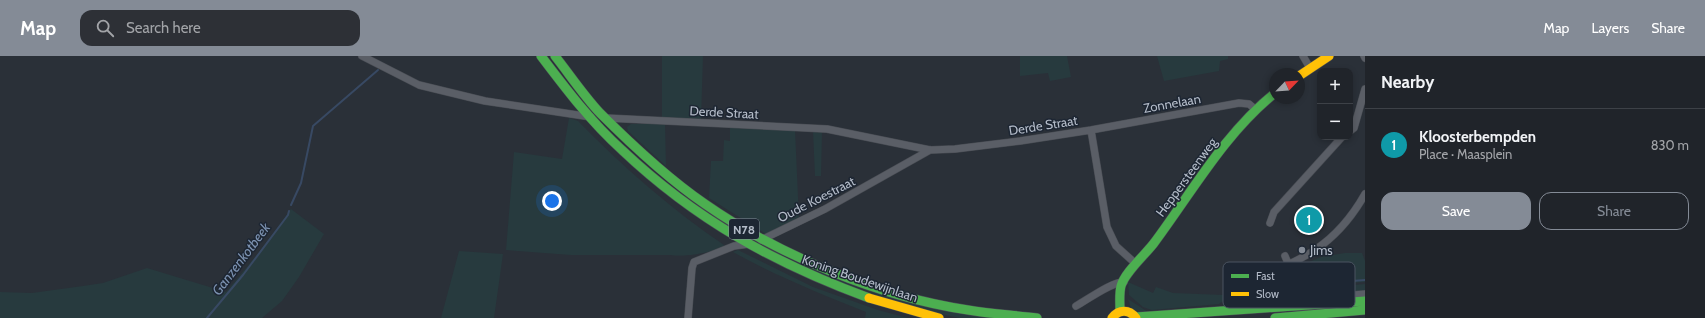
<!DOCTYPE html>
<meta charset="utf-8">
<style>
:root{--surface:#20242a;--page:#2d3036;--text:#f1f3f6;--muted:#a2a4a8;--line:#3d4147;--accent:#848b96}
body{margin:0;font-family:Cabin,sans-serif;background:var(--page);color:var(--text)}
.controls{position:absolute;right:12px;top:12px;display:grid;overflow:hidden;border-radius:8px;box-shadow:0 2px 6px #0003}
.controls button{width:36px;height:36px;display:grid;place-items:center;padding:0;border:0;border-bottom:1px solid var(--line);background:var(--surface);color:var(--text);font:20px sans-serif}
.compass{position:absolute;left:1269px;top:12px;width:36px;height:36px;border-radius:50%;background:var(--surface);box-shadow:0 2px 6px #0003;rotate:65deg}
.you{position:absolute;left:552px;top:145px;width:14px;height:14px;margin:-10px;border:3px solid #fff;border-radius:50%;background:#1a73e8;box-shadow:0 0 0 6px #1a73e833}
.badge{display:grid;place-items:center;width:26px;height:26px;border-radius:50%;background:var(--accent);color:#fff;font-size:13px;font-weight:700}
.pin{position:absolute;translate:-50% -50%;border:2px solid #fff;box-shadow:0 1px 4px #0006}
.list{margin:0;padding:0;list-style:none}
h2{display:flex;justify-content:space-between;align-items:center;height:52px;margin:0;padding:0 16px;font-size:17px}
h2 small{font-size:13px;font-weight:400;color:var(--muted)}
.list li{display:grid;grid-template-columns:26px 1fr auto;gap:12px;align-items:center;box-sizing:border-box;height:72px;padding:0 16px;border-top:1px solid var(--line)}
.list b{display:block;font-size:15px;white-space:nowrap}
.list p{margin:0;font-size:13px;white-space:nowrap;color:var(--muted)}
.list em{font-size:13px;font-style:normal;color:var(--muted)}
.actions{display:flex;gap:8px;padding:12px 16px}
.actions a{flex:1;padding:9px 0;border:1px solid var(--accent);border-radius:12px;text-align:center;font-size:14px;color:var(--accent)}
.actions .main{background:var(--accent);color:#fff}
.icon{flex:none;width:22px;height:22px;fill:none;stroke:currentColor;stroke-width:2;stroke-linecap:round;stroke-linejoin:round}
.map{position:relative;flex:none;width:1365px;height:262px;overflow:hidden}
header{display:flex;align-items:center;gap:24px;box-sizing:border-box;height:56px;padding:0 20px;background:var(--accent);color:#fff}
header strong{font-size:19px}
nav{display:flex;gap:22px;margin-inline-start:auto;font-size:14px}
.search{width:280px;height:36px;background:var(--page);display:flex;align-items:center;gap:10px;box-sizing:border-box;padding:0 14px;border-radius:12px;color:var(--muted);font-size:15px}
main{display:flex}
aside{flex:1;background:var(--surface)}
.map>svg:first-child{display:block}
.green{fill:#273a3e}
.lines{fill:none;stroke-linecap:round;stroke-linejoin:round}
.stream{stroke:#384963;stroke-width:2}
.street-casing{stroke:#484c53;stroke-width:8}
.fast-casing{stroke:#484c53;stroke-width:10}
.slow-casing{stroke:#484c53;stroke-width:10}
.street{stroke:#5a5e66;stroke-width:7}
.fast{stroke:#4caf50;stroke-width:9}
.slow{stroke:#ffc107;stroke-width:9}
.poi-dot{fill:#848b96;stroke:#1d2633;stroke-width:1.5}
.labels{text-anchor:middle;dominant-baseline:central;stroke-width:3;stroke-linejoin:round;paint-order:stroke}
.shield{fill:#1d2633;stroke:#878f9c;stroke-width:1}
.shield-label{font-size:12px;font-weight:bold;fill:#b4bcc9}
.street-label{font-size:13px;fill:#b4bcc9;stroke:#1d2633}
.poi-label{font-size:13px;fill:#b4bcc9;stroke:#1d2633;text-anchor:start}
.water-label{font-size:14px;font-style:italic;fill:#7c92b1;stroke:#1d2633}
.key{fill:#1d2633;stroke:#4a5360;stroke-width:1}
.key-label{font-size:11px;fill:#b4bcc9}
</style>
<header>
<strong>Map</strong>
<div class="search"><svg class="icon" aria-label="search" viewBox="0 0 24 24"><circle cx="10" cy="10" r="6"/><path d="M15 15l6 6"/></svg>Search here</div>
<nav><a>Map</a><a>Layers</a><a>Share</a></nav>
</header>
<main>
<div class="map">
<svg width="1365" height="262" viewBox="0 0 1365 262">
<rect width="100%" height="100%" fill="#2a3038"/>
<path class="green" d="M662,0H703L701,64L662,63Z
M1020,0H1067L1071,21L1050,25L1048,17L1020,20Z
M1157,0H1228V3L1220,5L1219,15L1164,25Z
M569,62L578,65C623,111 671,153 724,189L723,192C705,197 689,201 670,199H571L506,194L514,96L562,103Z
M631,68H665L666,110L628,75L627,71Z
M730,71L795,74L799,163L766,178L709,142L711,105H723L724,84L730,85Z
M813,75L822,76L821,120H815Z
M291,153L324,178L299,221L282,245L262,262H0V236L32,237L83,230L103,227L147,212L226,236L259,196Z
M761,189L789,201L998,262H960L925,255L809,216Z
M738,194L813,231L878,254L908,262H865L866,256C821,238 776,220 733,196Z
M459,195L503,198L494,262H441Z
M1345,197H1362L1365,205V226L1299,231L1296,218L1297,217L1295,212L1321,201Z
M1128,226L1153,237L1156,231L1173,237L1224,239L1225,241L1223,245L1219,248L1152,254L1143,251L1129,239Z
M1365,228V236L1311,241L1304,239L1299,234Z
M1292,234C1287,250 1245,244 1231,250L1143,260L1131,252L1128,243L1148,256L1225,250L1235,242L1241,239Z"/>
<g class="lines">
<path class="stream" d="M291,149L301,127L313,70L378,14
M1299,213L1303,223L1311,221L1312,228L1365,224
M1247,232L1286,230L1283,220
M207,262L243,219L288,159L289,155"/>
<defs>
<path id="street" d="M362,0L419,29L485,45L591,61
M1303,0L1310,12
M1364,0L1365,2
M606,62L827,73L930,94L955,93L1020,85L1091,74L1239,47L1249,48L1255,53
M1091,74L1107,171L1116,190L1136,208
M1350,75L1354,72L1365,33
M1270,167L1274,156L1342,81
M761,184L825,153L930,94
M1285,200L1295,224L1296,233
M1247,225C1301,205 1335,191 1365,138
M1271,246C1285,245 1289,247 1296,233L1301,241L1306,243L1365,238
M1076,250C1087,244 1113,225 1124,226
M688,262L692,212L694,206L734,190L749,188"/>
<path id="fast" d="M541,0C566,33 591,66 622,94C696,164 774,207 869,242
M555,0C570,19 584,40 600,57C633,90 667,122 705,148C778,199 880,241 968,254C991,258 1014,259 1037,262
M1120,255C1120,247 1119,238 1121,230C1125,216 1145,199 1154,187C1192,136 1225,77 1275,37
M1136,261L1365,245
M1275,262L1365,254"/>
<path id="slow" d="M1299,20L1329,0
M869,242L939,262
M1112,262C1119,253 1129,253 1136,262"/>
</defs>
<use href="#street" class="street-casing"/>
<use href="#fast" class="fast-casing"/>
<use href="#slow" class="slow-casing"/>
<use href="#street" class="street"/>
<use href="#fast" class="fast"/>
<use href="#slow" class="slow"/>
</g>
<circle class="poi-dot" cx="1302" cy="194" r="4"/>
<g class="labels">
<rect class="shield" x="729" y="163" width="30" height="20" rx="3"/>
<g class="shield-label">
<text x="744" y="173">N78</text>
</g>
<g class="street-label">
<text transform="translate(1172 47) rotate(-10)">Zonnelaan</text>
<text transform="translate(724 56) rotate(3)">Derde Straat</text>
<text transform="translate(1043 69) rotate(-9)">Derde Straat</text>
<text transform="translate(1186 121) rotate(-54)">Heppersteenweg</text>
<text transform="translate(816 143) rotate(-27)">Oude Koestraat</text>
<text transform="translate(860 222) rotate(19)">Koning Boudewijnlaan</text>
</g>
<g class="poi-label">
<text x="1310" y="194">Jims</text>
</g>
<g class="water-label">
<text transform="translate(241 203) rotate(-53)">Ganzenkotbeek</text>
</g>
</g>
<rect x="1223" y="206" width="132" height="46" rx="6" class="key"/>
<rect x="1231" y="218" width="18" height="4" fill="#4caf50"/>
<rect x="1231" y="236" width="18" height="4" fill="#ffc107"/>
<g class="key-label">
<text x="1256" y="224">Fast</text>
<text x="1256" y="242">Slow</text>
</g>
</svg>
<div class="controls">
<button>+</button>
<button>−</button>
</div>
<svg class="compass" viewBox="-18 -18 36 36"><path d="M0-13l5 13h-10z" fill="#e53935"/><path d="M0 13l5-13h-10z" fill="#a2a4a8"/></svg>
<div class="you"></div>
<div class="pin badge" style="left:1309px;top:164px;background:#0f9aa8">1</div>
</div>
<aside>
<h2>Nearby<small></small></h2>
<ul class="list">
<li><span class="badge" style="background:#0f9aa8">1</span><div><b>Kloosterbempden</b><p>Place · Maasplein</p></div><em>830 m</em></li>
</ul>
<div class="actions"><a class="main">Save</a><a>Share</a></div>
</aside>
</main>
